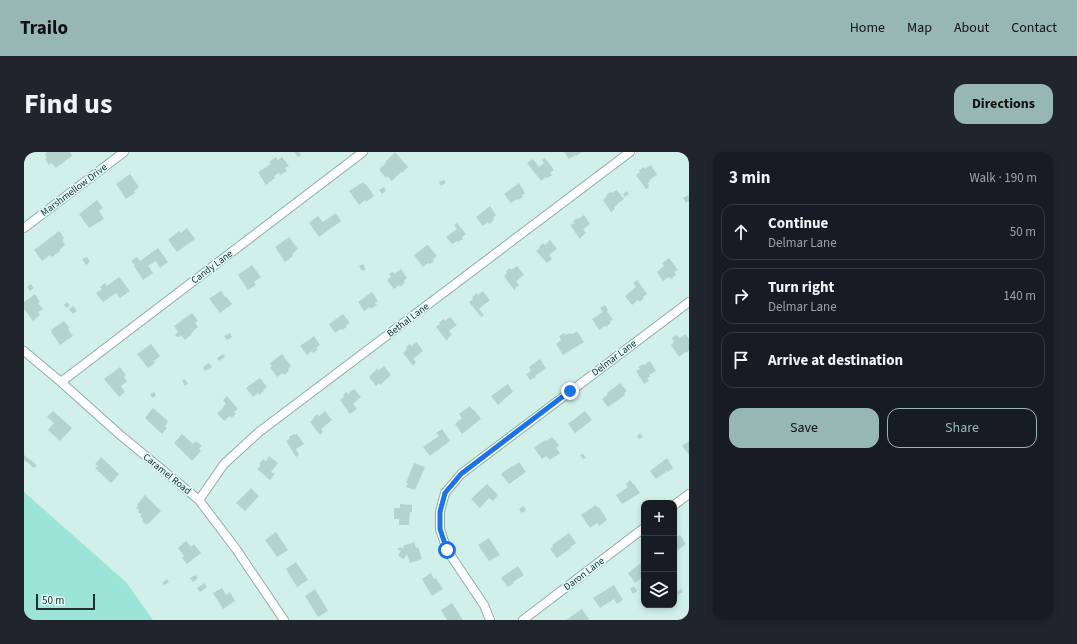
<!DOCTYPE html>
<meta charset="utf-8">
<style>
:root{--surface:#171b24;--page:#20242c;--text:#f1f3f6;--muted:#9ea1a6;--line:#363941;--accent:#97b7b4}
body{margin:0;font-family:"Source Sans 3",sans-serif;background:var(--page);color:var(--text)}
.controls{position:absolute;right:12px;bottom:12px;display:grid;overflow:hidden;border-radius:8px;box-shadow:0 2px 6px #0003}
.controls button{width:36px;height:36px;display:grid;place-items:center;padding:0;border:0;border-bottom:1px solid var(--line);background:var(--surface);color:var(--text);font:20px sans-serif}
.scale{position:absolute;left:12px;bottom:10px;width:59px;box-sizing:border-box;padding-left:4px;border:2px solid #232f2d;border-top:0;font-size:11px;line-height:14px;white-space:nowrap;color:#232f2d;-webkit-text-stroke:3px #dffef7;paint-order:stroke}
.stop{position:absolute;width:12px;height:12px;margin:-9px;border:3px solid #1a73e8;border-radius:50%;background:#fff}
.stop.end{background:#1a73e8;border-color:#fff;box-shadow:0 1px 4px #0008}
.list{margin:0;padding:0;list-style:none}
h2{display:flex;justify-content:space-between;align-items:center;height:52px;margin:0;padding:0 16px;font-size:17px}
h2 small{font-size:13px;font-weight:400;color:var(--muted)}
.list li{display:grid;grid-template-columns:26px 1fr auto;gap:12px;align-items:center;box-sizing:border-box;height:56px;margin:0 8px 8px;padding:0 8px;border:1px solid var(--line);border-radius:12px}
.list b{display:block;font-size:15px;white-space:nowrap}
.list p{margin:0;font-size:13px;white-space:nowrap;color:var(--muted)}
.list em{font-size:13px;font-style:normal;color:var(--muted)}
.actions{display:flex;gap:8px;padding:12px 16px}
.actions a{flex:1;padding:9px 0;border:1px solid var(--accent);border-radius:12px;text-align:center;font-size:14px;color:var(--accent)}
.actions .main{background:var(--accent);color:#111}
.icon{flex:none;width:22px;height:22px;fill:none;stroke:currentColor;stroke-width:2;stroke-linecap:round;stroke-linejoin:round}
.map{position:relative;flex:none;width:665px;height:468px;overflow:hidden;border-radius:12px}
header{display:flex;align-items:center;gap:24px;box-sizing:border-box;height:56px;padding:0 20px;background:var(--accent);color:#111}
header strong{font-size:19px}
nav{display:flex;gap:22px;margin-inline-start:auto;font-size:14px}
.intro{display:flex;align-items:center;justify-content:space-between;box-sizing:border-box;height:96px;padding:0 24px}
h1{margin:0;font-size:28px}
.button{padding:10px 18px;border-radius:12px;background:var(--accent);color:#111;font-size:14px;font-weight:700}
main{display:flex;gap:24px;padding:0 24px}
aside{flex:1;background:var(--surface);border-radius:12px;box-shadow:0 2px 6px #0003}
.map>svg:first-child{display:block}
.green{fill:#9de4d8}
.building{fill:#b5d3cd}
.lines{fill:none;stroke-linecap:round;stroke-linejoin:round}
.street-casing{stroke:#90ada7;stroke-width:10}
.street{stroke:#fff;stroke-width:8}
.route{stroke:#1a73e8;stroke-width:5}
.labels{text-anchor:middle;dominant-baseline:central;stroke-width:3;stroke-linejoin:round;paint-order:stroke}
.street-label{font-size:10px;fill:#232f2d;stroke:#dffef7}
</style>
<header>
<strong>Trailo</strong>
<nav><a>Home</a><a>Map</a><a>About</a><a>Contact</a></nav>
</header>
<div class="intro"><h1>Find us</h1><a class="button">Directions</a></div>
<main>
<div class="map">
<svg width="665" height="468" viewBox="0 0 665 468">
<rect width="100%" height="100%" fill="#d2f0ea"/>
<path class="green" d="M0,340L102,430L129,468H0Z"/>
<path class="building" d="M23,0H46L48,4L32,16L27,11L25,13L21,7L23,6L21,2Z
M270,0H275L277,3L274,5Z
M371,0L384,15L378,21L377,20L368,29L363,24L362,26L356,19L355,17L362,11L361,10Z
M540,0H558L552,4L551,3L545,7Z
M252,5L254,8L258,5L265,14L261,16L263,19L256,23L255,21L250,24L251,26L242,33L234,20L247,12L245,10Z
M521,6L530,18L526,21L528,23L523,26L522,25L517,29L503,11L509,7L515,15L520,11L518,8Z
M627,13L633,23L625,28L626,29L624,31L625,33L624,34L625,36L622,37L612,23L616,20L615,18L620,15L621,17Z
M106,22L115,35L110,39L111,41L102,47L92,32Z
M420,28L422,31L417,34L415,30Z
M339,30L341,33L342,32L350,44L342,50L341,48L335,53L325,39Z
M495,31L501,41L498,43L499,45L494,48L493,47L487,51L480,42Z
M360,35L362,39L358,42L355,38Z
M593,38L600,47L593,52V53L590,55L591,57L587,60L579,48L583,44L582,43L587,40L588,41Z
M603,39L605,42L601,45L599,42Z
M664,43L665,46V49L662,51L659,46Z
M73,48L79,56L75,59L80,67L65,76L55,62Z
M466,54L472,63L469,66L470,68L465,72L464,70L459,74L452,65Z
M312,61L317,69L295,85L285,71L294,64L299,70Z
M560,63L566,72L559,77L562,81L557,85V86L556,87L546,73L550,71L549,69L553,66L554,67Z
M433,71L442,82L438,85L439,87L434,90L433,89L428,92L422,85L433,77L430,73Z
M163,76L171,87L153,100L144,88L155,79L157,81Z
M35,79L40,86L38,88L41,93L35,98L36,99L28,105L26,103L18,109L10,98Z
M265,85L274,97L268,102L269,104L261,110L251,95Z
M526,88L533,97L525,103L528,107L523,111L512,99L516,96L515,95L519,91L521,93Z
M403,93H404L413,104L409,107L410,109L406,112L404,111L399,115L390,103Z
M134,96L144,110L136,116L132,109L124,114L129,121L119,128L110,114L111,113L107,109L113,105L116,109Z
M63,105L66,110L62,113L58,107Z
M645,106L654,118L650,120L652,123L647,127L645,125L639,129L633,120L640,114L638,111Z
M339,112L342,117L338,119L335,114Z
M228,113L237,125L230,130L232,133L224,138L214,123Z
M493,114L500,123L492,129L495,133L491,136L492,137L490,138L480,124L483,121L482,119L486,116L487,118Z
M377,117L383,126L380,129L381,131L376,135L375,133L370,137L363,128L367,125L365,122L369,120L370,122Z
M95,125L106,139L96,146L92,141L79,150L72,141L78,137L76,135L81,131L83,134Z
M613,128L623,142L619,145L620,146L616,150L614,148L608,153L601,144L612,135L609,131Z
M7,132L10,136L6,139L3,135Z
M197,139L201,145L202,144L208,152L196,161L186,148V146Z
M459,139L466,148L455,157L460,163L457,165L445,150L449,147L448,145L453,141L454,143Z
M348,140L354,149L351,151L353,153L347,157L346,155L340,159L334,150Z
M11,142L16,150L14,151L19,157L14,160L16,163L9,169L0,157V150Z
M44,150L46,154L42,156L40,153Z
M581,153L584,158L583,159L589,168L586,169L587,171L582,175L581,174L575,178L568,167L579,160L576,156Z
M49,154L53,159L49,162L45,157Z
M168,161L174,169L171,171L174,175L167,181L168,182L161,188L157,183L155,185H153L151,183L154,180L150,174Z
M319,162L326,171L322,173L323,175L318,178L317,177L311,181L305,172Z
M426,165L433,173L425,179L428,183L423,187L424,188L423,189L412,175L416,172L415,170L420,167L421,169Z
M40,169L46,176L44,177L49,184L36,193L27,180L28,179L27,178Z
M553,179L560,190L539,203L532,192L537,188L535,184L540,181L542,183L545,181L546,182L548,181L549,182Z
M206,181L208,185L203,188L200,184Z
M661,182L665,187V198L662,201L661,200L655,205L647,193L650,190L648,186L652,183L656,186Z
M290,184L296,193L292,196L294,198L289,201L288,199L283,203L276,194Z
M393,190L399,199L389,207L392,210L389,214L379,201L383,197L382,195L386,192L387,194Z
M127,192L136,204L130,209L131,211L124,216L113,202Z
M199,202L201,205L195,209L193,206Z
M258,202L267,214L264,217L265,219L260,223L259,221L253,225L246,215L248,214L246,211Z
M516,207L522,216L511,224L512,225L506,228L502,222L507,219L505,215Z
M626,209L632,219L625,223L626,225L623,226L625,229L620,232L612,219L616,217L614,215L619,212L620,213Z
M185,211L188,215L181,219L179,215Z
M360,214L367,223L356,233L355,231L352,234L345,225L353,217L355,218Z
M96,215L102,223L100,225L103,229L97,234L101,240L95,245L80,227Z
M236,226L243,235L239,238L240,239L235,243L234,241L229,245L222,236L233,228Z
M161,227L164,232L161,234L158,229Z
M596,231L603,239L600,241L601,243L584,255L578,247L584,242L583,241Z
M484,232L489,240L479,248V249L474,253L467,244Z
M330,237L337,245L329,252L333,257L326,262L316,248L320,245L319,243L323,240L324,242Z
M130,240L132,244L128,246L126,242Z
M203,244L214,257L210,260L212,262L207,266L206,264L200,269L193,261L200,255L199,254L202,252L199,248Z
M446,254L449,258H450L457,267L438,282L431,272L438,266L435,262Z
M129,256L144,269L141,274L143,276L138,282L121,266Z
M29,259L48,276L36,289L24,278L30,271L23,265Z
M301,259L308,268L297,277L299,280L296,283L286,270L290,267L289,266L293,262L295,264Z
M561,259L568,268L551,281L544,272Z
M418,277L426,289L406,304L399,295L415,284L412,281Z
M616,281L619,285L615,287L613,284Z
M158,282L169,292L172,289L178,294L175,297L177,299L168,309L150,291Z
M270,282L271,283L273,282L280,292L272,297L275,303L272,305L262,289L266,287L265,285Z
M528,285L535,293L532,296L536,301L526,308L522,304L518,307L510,296L521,288L522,289Z
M665,289V303L658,294Z
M559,302L562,306L559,307L556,303Z
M0,303L13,313L10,316L0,308Z
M245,304L254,311L247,320L251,322L246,328L233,317L237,313L235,312L239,307L242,309Z
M77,305L95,322L87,331L71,316L74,314L71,312Z
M643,306L649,316L644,320L643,319L632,327L626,319Z
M495,310L502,320L485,332L477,322L488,314H490Z
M390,311L401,315L391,338L382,335L384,331H382Z
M606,328L609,332H610L616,341L598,352L592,343L604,335L602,332Z
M463,332L474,343L469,349L465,346L456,356L447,347Z
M227,336L235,344L221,359L212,351Z
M121,343L137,359L124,372L123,371L122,373L118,369L119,367L116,364L118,363L114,360L115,358L112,356L114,354L113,353Z
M376,352L388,353V360H386L385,373H375V367H370V356H376Z
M572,353L574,356L575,355L583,368L575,374L573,371L566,376L557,363Z
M499,354L502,358L498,361L495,357Z
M252,380L264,398L253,405L241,388Z
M545,381L552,391L546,395L547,396L533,406L526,397L529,395L528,393Z
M656,383L662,392L650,401V387Z
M465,386L476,403L465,409L454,393Z
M162,389L167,395L170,392L177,401L163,412L158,406L160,404L154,396Z
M390,390L392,396L394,395L398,407L386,411L383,402L380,407L374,404L377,399L373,397L376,395L380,397L379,394Z
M272,410L284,428L273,435L262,417Z
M620,410V424L611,431L604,421L617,411L618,412Z
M494,414L500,423L489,430L490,431L484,435L477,426Z
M407,421L410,427L412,426L419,437L408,444L398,427Z
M172,423L174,426L169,430L166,426Z
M143,427L145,430L140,433L138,431Z
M181,431L183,435L176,440L173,436Z
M590,433L599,448L593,452L590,447L576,456L569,446Z
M610,434L613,439L609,442L606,437Z
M198,436L202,443L206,440L211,449L199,457L189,441Z
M291,437L304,459L294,465L281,444Z
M657,437L659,440L654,443L652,440Z
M428,451L439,468H423L417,458Z
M558,457L565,467L563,468H542Z"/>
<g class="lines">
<defs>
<path id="street" d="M0,76L100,0
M0,199L37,230L95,282L175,348L212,397L260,468
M37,230L339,0
M175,348L200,312L235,280L606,0
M650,353L665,342
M466,468L460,453L423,398L416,377V360L421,341L437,322L665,150
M499,468L620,376"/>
</defs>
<use href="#street" class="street-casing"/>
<use href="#street" class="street"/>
</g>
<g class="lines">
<path class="route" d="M423,398L416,377V360L421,341L437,322L546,239"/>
</g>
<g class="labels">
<g class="street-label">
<text transform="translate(50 38) rotate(-37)">Marshmellow Drive</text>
<text transform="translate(188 115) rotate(-37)">Candy Lane</text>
<text transform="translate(384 168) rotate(-37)">Bethal Lane</text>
<text transform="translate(590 206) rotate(-37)">Delmar Lane</text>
<text transform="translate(143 322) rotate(39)">Caramel Road</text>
<text transform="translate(560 422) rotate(-37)">Daron Lane</text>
</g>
</g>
</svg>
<div class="controls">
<button>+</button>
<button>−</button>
<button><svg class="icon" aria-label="layers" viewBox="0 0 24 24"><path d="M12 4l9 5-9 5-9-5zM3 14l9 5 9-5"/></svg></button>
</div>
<div class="scale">50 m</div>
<div class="stop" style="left:423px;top:398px"></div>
<div class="stop end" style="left:546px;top:239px"></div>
</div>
<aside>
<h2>3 min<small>Walk · 190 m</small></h2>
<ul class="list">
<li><svg class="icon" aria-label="ahead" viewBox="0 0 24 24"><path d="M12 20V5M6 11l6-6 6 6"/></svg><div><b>Continue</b><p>Delmar Lane</p></div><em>50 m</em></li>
<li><svg class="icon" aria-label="right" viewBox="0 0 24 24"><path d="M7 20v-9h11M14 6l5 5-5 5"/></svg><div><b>Turn right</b><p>Delmar Lane</p></div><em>140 m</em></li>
<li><svg class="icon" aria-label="arrive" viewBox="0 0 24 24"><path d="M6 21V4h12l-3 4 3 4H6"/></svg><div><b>Arrive at destination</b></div></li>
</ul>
<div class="actions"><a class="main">Save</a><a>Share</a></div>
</aside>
</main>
